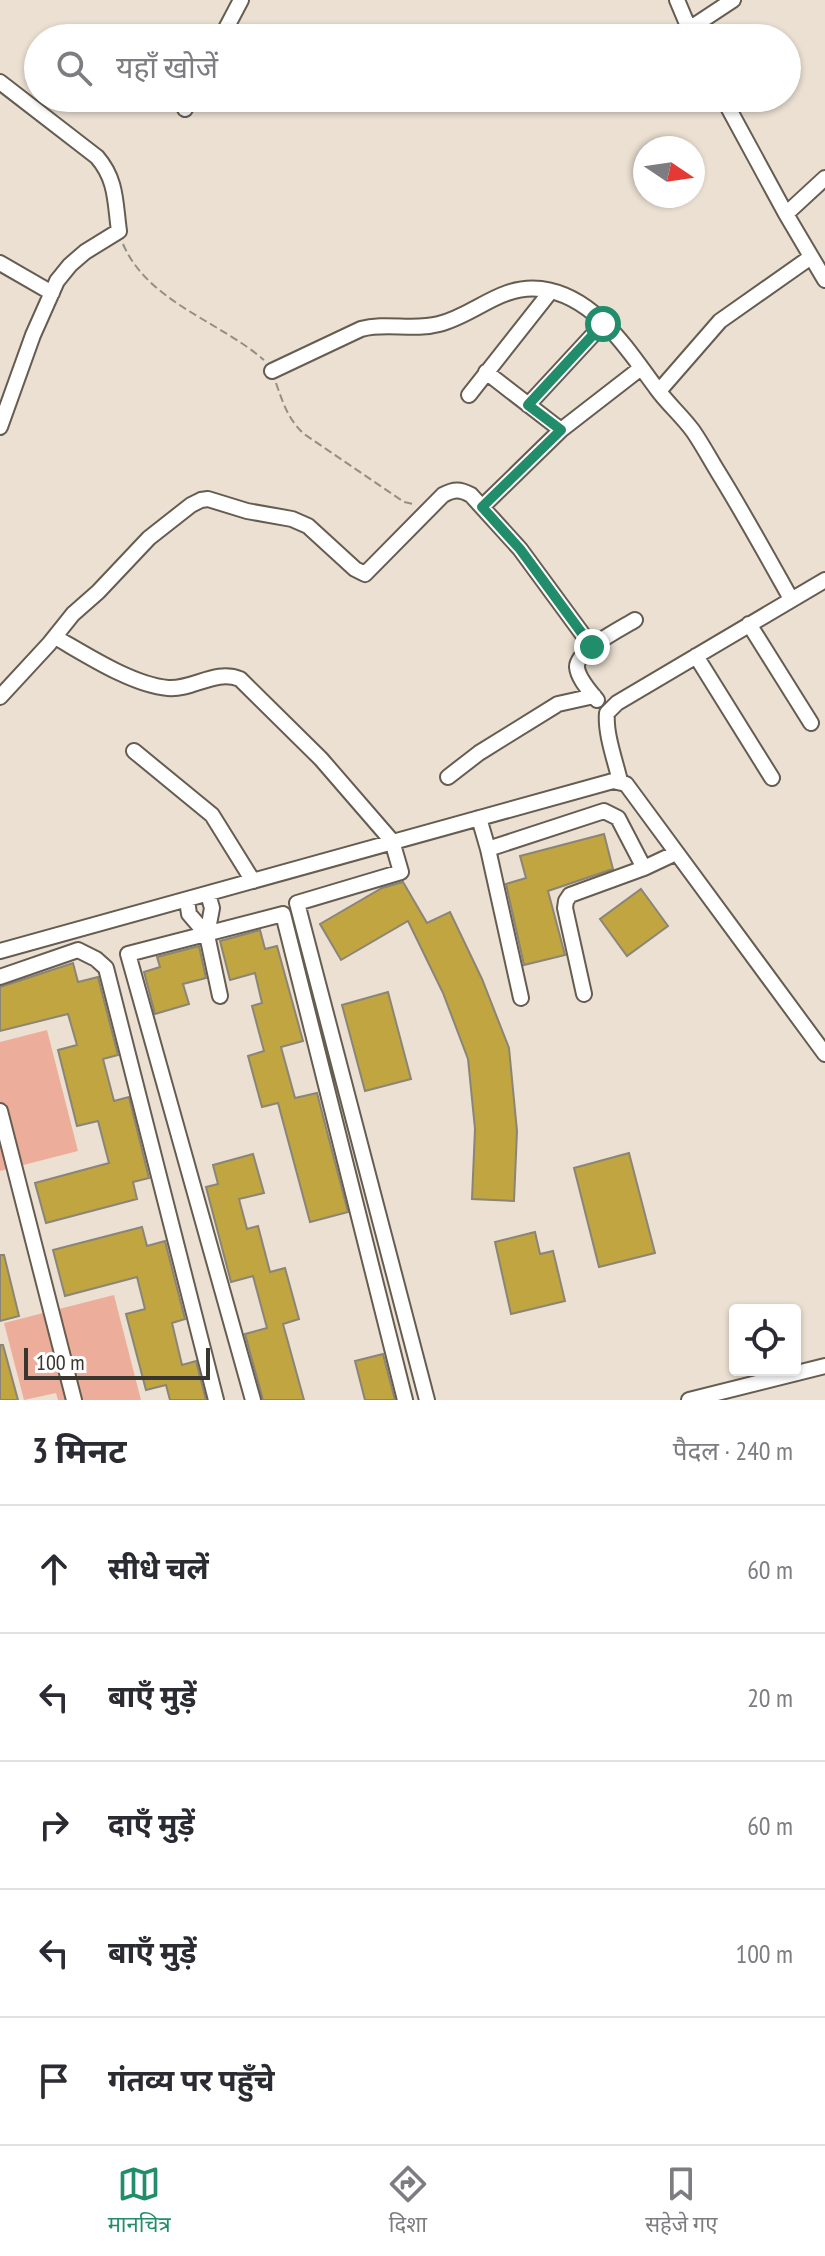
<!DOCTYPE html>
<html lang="hi">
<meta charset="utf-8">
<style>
:root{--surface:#fff;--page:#f7f7f7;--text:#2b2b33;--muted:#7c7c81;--line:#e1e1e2;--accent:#228d6b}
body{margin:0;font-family:"PT Sans Narrow","Noto Sans Devanagari",sans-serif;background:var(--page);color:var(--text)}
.controls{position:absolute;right:24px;bottom:24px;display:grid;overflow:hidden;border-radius:8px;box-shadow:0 2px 6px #0004}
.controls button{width:72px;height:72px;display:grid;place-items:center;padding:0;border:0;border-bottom:2px solid var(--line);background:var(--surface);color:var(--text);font:40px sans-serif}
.compass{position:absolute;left:633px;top:136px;width:72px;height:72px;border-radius:50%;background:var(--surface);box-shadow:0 2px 6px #0004;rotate:103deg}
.scale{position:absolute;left:24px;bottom:20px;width:186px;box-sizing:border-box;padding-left:8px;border:4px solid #39352f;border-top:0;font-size:22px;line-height:28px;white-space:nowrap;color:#39352f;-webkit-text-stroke:6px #fff;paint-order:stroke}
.stop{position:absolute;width:24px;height:24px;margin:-18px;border:6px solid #228d6b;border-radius:50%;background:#fff}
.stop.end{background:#228d6b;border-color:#fff;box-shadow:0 2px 8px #0008}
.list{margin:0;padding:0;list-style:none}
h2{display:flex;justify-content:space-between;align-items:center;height:104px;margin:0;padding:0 32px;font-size:34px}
h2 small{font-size:26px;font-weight:400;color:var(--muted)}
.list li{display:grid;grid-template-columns:52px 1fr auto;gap:24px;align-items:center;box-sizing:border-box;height:128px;padding:0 32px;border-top:2px solid var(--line)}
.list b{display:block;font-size:30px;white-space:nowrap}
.list em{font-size:26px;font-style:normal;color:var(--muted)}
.icon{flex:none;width:44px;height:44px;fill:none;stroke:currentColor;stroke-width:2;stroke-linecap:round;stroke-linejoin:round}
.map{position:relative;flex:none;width:825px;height:1400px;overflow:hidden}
.search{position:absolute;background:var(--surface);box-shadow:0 2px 6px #0004;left:24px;right:24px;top:24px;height:88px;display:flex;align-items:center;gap:20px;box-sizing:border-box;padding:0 28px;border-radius:44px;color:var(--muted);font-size:30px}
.sheet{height:744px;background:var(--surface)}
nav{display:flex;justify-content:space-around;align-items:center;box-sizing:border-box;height:112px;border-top:2px solid var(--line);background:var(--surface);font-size:22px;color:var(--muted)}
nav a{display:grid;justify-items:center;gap:4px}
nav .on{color:var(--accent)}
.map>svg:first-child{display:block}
.green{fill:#ecae9a}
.building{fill:#c1a541;stroke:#8a8576;stroke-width:2}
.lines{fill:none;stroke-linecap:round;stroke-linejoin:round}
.minor-casing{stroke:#665d51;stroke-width:18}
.path{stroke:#958e84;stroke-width:2;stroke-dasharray:8 4;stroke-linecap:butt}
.minor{stroke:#fff;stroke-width:14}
.route{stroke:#228d6b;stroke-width:10}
</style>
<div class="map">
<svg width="825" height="1400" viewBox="0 0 825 1400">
<rect width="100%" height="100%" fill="#ebe0d2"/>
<path class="green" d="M47,1030L78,1151L0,1171V1042Z
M114,1295L141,1400H58L56,1393L24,1400L4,1323Z"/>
<path class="building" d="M604,834L613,869L548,891L565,955L524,965L506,884L526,878L520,856Z
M403,882L427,923L450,912L482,979L509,1048L517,1131L514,1201L472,1199L475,1129L468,1059L443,993L408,921L341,960L320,924L382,888Z
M641,889L668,926L627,956L600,919Z
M260,930L265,949L277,946L303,1041L281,1047L295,1098L317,1093L348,1212L310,1222L278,1103L262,1107L248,1056L264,1051L252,1006L262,1003L255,973L230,980L220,941Z
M199,946L206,978L183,984L189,1004L155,1014L144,972L160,967L157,957Z
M73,963L78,982L98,977L118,1055L103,1059L114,1101L129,1097L149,1178L133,1182L137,1199L46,1223L35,1183L109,1163L98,1121L77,1126L58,1050L77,1045L68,1014L0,1031V987Z
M388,992L411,1079L365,1091L342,1005Z
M629,1153L655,1253L599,1267L574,1168Z
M253,1154L264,1193L239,1199L247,1229L258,1226L270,1272L285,1268L299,1319L283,1324L304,1400H263L245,1334L267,1328L253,1276L231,1282L206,1187L218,1184L213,1165Z
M142,1227L147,1246L165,1241L185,1319L172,1323L182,1365L196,1361L206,1400H170L166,1385L146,1390L126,1314L145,1309L137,1277L65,1296L53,1250Z
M535,1232L540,1254L553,1251L565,1301L511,1314L495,1242Z
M0,1255H4L19,1316L0,1321Z
M0,1345H3L18,1400H0Z
M383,1354L395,1400H365L355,1361Z"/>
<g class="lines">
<defs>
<path id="minor" d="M677,0L693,38
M689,29L733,0
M221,38L241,0
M0,82L97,157C117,180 115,203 119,231L85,252L70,265L57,281L33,335L0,427
M723,98L786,214L825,280
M185,109L190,98
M786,214L825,178
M0,263L52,293
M272,371L361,329C386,322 413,331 439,324C475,315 501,284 541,289C595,296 627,349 657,389C668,404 682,416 693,431C702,444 710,459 718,472C744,514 767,556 791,599
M486,372L561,430
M659,391L720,321L811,257
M469,395L551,291
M528,405L603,324
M482,507L561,430L641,368
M749,624L811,723
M55,637C85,654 132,685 168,688C193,690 215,669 240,679L321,759L392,841L401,872L297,903L427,1400
M696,656L772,778
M0,697L49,644L73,614L98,592L149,538L191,505L201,500L208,499L247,511L292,519L308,526L355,569L365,574L443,495C454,489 460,489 471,495L520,549L592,647
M597,700C590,691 578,679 577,667C576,651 622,628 635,620
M134,751L212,815L253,881
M448,777L479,753L558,704L594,696
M620,781C615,760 605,733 607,713L617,703L825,580
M479,818L488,849L521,998
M488,849L604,811L618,818L644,868L676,853
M208,894L212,908L207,935L220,996
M187,900L189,914L207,935
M0,951L613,781L626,784L825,1054
M0,977L78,950L96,959L106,968L216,1400
M584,994L565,908L566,901L570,895L644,868
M0,1111L74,1400
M253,1400L128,954L283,914L405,1400
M689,1400L825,1366"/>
</defs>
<use href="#minor" class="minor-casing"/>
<path class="path" d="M123,244C148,302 219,321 264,360
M276,383C283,403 288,419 304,434L404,502L413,504"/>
<use href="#minor" class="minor"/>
</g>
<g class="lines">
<path class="route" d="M592,647L520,549L482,507L561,430L528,405L603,324"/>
</g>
</svg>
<div class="controls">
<button><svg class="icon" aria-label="locate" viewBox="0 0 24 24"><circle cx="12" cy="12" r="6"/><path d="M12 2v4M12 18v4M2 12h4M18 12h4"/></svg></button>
</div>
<svg class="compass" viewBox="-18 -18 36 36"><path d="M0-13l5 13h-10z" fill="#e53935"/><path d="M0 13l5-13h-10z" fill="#7c7c81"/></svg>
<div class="scale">100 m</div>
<div class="stop" style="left:603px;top:324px"></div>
<div class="stop end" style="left:592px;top:647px"></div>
<div class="search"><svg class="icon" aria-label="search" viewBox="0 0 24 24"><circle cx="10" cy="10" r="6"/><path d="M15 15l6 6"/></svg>यहाँ खोजें</div>
</div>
<section class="sheet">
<h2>3 मिनट<small>पैदल · 240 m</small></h2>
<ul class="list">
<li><svg class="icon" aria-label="ahead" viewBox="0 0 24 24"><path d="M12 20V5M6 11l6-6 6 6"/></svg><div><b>सीधे चलें</b></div><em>60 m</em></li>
<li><svg class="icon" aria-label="left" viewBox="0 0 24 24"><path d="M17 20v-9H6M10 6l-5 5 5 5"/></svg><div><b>बाएँ मुड़ें</b></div><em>20 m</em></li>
<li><svg class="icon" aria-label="right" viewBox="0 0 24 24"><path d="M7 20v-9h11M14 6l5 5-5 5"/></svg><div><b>दाएँ मुड़ें</b></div><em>60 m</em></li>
<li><svg class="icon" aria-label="left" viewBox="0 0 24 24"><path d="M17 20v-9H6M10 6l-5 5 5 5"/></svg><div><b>बाएँ मुड़ें</b></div><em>100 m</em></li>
<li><svg class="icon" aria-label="arrive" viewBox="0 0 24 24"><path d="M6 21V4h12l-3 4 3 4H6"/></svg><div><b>गंतव्य पर पहुँचे</b></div></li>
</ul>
</section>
<nav>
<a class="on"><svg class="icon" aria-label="map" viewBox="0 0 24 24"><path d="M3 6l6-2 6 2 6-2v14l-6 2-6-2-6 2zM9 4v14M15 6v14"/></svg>मानचित्र</a>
<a><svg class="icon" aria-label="directions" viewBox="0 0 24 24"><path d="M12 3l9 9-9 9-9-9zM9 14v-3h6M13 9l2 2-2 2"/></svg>दिशा</a>
<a><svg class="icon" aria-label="saved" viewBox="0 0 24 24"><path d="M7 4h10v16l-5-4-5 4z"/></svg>सहेजे गए</a>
</nav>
